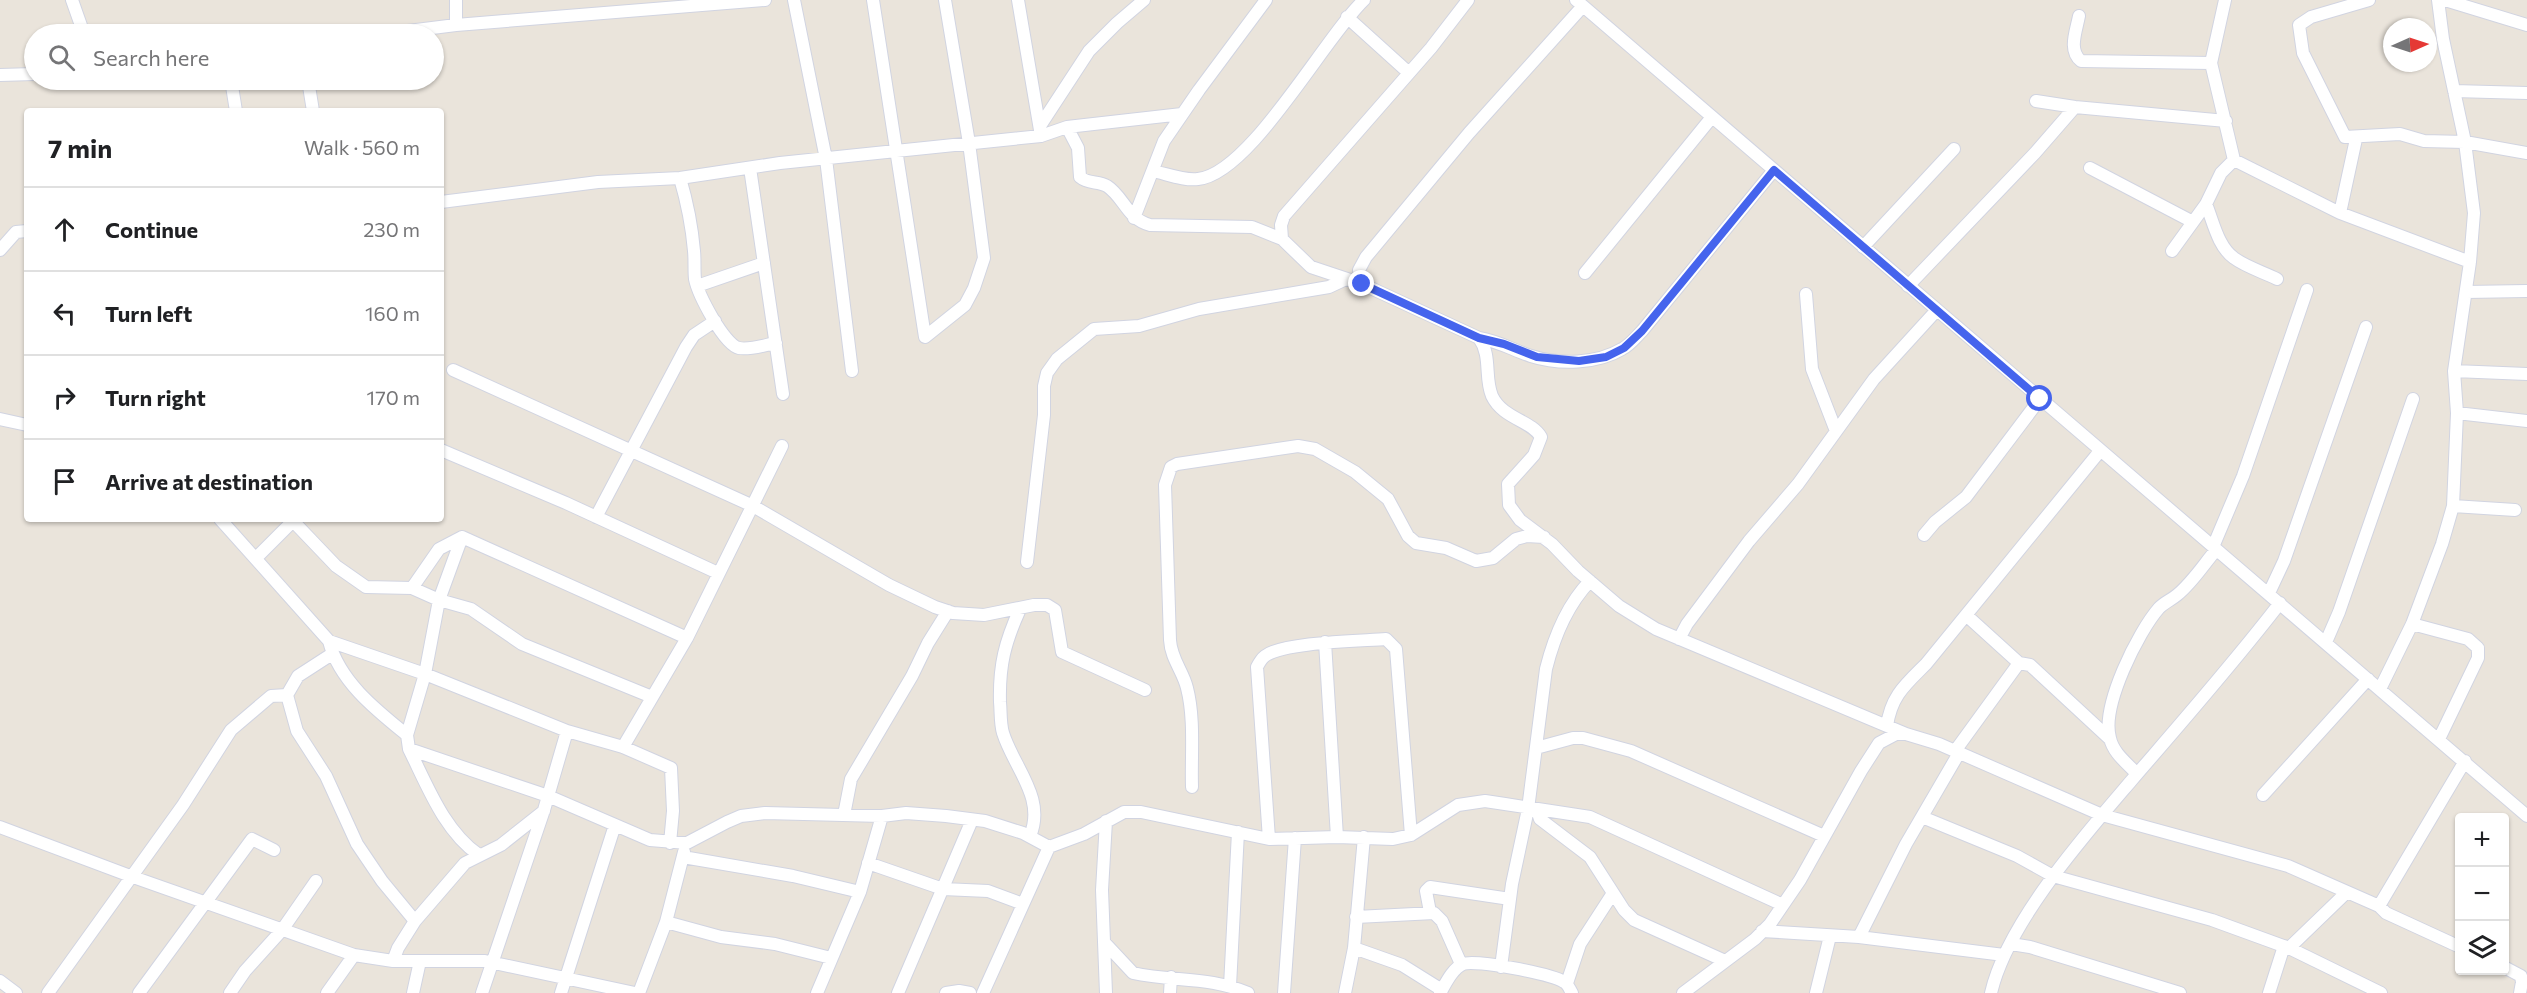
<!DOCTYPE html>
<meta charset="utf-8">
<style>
:root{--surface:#fff;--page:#f6f6f6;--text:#202124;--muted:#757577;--line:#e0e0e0}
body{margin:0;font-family:Commissioner,sans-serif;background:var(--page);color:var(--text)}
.controls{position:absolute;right:18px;bottom:18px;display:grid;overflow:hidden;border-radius:6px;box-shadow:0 2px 4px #0004}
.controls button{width:54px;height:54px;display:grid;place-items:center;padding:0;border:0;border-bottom:2px solid var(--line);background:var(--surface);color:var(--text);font:30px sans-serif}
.compass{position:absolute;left:2383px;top:18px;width:54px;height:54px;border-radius:50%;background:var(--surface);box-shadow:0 2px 4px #0004;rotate:87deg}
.stop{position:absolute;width:18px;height:18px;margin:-14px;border:4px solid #4564ed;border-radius:50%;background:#fff}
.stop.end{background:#4564ed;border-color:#fff;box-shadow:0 2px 6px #0008}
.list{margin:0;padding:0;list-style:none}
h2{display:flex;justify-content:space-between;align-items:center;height:78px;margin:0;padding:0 24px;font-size:26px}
h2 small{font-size:20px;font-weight:400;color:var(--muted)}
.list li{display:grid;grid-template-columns:39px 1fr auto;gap:18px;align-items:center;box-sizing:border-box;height:84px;padding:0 24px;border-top:2px solid var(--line)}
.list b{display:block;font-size:22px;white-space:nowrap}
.list em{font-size:20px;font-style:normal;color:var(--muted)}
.icon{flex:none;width:33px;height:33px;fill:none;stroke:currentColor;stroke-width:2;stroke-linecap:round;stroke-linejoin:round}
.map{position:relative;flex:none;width:2527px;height:993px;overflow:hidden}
.search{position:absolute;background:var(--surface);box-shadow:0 2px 4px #0004;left:24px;top:24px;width:420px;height:66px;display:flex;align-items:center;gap:15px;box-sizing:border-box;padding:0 21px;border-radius:33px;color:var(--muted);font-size:22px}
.panel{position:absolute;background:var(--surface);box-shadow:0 2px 4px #0004;left:24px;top:108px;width:420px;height:414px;border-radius:6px}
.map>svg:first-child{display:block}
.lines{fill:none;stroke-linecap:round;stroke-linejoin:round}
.minor-casing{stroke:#d1d4e1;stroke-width:14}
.minor{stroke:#fff;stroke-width:12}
.route{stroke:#4564ed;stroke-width:8}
</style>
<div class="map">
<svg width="2527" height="993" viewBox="0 0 2527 993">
<rect width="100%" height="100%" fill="#eae4db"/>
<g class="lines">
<defs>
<path id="minor" d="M72,0L84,34
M456,0V25
M794,0L826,159L852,371
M873,0L925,337L965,305L974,288L984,258L969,143L945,0
M1018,0L1041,136L1067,127L1182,114
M1468,0L1431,48L1284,216L1281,225L1282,239L1311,267L1362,284L1479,338C1492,356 1484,377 1492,396C1503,419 1531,420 1541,437L1534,455L1508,484L1509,505L1520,520L1552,544L1578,571L1619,606L1656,629L1906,734
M1576,0L2527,816
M2225,0L2211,63L2234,160L2340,213L2470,262
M2369,0L2311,17L2299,25L2303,53L2345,137L2400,134L2424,141L2465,142L2527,153
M2445,0L2527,25
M2079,16C2076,32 2068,50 2081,61L2211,63
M1347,17L1409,73
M384,34L456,25L765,0
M0,75L34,74
M231,80L236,111
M308,80L313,111
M2454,91L2527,93
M2036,101L2075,107L2226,121
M1040,126L1089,51L1117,23L1144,0
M1067,127L1078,148L1080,177C1088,184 1098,181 1107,186C1124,197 1127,219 1150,225L1252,227L1282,239
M750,168L783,394
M2090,168L2193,222
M1153,171C1167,174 1185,181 1198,179C1250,174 1324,38 1364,0
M680,178C687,202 692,227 694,251C695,260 694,270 695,279C698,294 724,345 739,348C750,350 765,345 776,343
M441,202L598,182L680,178L780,163L1041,136
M2206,204C2213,221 2218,247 2234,258C2246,267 2263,272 2277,279
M2340,213L2356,139
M1134,218L1164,141L1199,90L1266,0
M1863,247L1954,149
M0,250L16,232L27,231
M2172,251L2206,204L2221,173L2234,160
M1585,273L1712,117
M1362,284L1359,270L1366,257L1469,133L1583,6
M697,286L764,263
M1908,286L2035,153L2075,107
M2466,292L2527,291
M1806,294L1812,369L1836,431
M1479,338C1498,341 1513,350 1531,356C1559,365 1597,364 1622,349C1630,345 1636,337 1642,331L1774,170
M453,370L753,506L889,585L935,607L953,613L984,615L1034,605H1047L1055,610L1062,652L1145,690
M2454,371L2527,374
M2457,413L2527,421
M0,419L27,425
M441,450L566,503L718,573
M2453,506L2515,510
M596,517L686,347L694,335L715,321
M220,519L329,641C339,681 376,710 407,735L409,749C427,785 444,831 479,855
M293,521L336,566L366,587L412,588L439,600L471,609L522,644L652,697
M1924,535L1935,522L1966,497L2040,399
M2213,547L2243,476L2307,290
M256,558L295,519
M1027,562L1044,415V386L1047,373L1057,359L1094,329L1139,326L1199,309L1329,287L1346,279
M412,588L439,549L462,537L687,638
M2269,593L2284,561L2366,327
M1020,609C1005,642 999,665 1000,702C1001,712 1000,723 1003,733C1014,768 1046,798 1030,836
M1966,615L2019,663
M2412,624L2468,639L2478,648V658L2439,739
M1679,639L1687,624L1749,541L1798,484L1874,379L1936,311
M329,641L425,674L567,731L623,747L671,768L673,811L670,843
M1325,642L1337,837
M2326,642L2339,612L2413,399
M332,654L298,676L287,695L297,731L326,776L357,844L382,881L415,921
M2380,689L2412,624L2442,544L2453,506L2457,413L2454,371L2470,262L2474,213L2465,142L2443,39L2438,0
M1887,726C1891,696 1905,685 1926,664L2100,451
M407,735L425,674L439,600L462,537
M623,747L687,638L782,446
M1536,748L1573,738H1583L1631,751L1824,836
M409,749L548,796L650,840L687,843L727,822L741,816L765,813L882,816L906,813L946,816L985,821L1023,833L1049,847
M1955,751L2019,663L2030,665L2110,739
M2137,774C2127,763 2113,753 2110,738C2101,706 2138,632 2159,608C2165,602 2171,600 2177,595C2192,583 2204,564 2216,550
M1192,787C1191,755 1195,719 1187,688C1183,671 1171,659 1170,640L1165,485L1171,467L1177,464L1298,446L1315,449L1355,472L1388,499L1408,536L1416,543L1446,548L1476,561L1493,558L1516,539L1527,536L1544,537
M2263,795L2368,679
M1537,810L1540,819L1590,857L1624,910L1634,920L1725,961
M844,815L851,779L912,676L928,643L948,611
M1922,817L2017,856L2053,876L2212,920L2289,948L2347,892
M0,827L133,877L354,955L393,961H485L635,993
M1269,839L1257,667C1259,663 1261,659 1265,656C1283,642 1361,641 1386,639L1396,649L1411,835
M683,857L793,876L860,892
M868,863L943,889L988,891L1023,904
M2379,906L2465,761
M1430,912L1426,891L1430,887L1510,899
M1356,917L1434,913L1442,921L1461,964
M666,922L721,937L775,944L831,958
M1762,931L1859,937L2004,955
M1859,937L1906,844L1959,753
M1104,942L1133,973C1173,982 1209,976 1248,993
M2011,944L2030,947L2180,993
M1354,948L1402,965L1442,990
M2289,948L2381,993
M393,961L398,948L415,921L465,863L501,845L544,811
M1501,967L1512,884L1528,809L1546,669C1554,637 1567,605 1590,581
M2504,967L2521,976L2522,982L2520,993
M0,981L16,993
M1567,983L1580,944L1613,893
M1230,986L1238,832
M48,993L183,805L231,730L271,696L287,695
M139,993L252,839L274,850
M230,993L245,971L282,930L316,881
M327,993L354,955
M413,993L420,961
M482,993L544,810L567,731
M561,993L615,825
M639,993L666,922L684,852
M817,993L860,892L882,816
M898,993L972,820
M946,993L959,991L970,993
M983,993L1049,847L1084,834L1124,812H1141L1269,839L1337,837L1393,839L1411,835L1458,805L1485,801L1505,804L1590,817L1783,905
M1106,993L1102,890L1106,821
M1170,993L1171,977
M1284,993L1295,838
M1345,993L1354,948L1364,837
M1440,993C1446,983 1452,969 1463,964C1475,959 1552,974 1564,982C1568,984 1569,988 1572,993
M1683,993L1755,939L1770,924L1800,880L1861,771L1879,743L1896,734H1906L1939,744L2102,815L2288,866L2379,906L2386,913L2460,947
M1816,993L1830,936
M1991,993C2007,923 2084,836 2131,781C2181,723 2233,664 2280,603
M2269,993L2284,946"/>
</defs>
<use href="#minor" class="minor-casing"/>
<use href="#minor" class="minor"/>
</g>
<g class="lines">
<path class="route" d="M1362,284L1479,338L1504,344L1537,357L1579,361L1606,357L1624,348L1642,331L1774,170L2040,399"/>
</g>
</svg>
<div class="controls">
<button>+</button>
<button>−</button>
<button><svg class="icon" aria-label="layers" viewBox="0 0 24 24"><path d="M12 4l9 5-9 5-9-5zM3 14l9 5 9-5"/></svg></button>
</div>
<svg class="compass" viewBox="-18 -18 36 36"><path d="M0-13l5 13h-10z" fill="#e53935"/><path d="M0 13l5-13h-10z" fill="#757577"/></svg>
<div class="stop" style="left:2040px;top:399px"></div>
<div class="stop end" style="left:1362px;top:284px"></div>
<div class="search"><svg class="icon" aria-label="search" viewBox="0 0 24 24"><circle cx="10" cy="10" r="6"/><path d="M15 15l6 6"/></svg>Search here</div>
<section class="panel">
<h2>7 min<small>Walk · 560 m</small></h2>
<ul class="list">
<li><svg class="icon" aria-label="ahead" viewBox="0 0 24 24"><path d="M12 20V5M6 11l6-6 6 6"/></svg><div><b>Continue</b></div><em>230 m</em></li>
<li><svg class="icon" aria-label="left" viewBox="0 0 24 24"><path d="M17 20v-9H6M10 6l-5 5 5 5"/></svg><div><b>Turn left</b></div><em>160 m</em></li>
<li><svg class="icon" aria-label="right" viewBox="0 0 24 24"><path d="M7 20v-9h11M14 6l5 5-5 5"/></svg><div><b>Turn right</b></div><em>170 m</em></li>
<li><svg class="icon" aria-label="arrive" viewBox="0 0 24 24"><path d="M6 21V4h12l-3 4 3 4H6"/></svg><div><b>Arrive at destination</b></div></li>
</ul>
</section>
</div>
